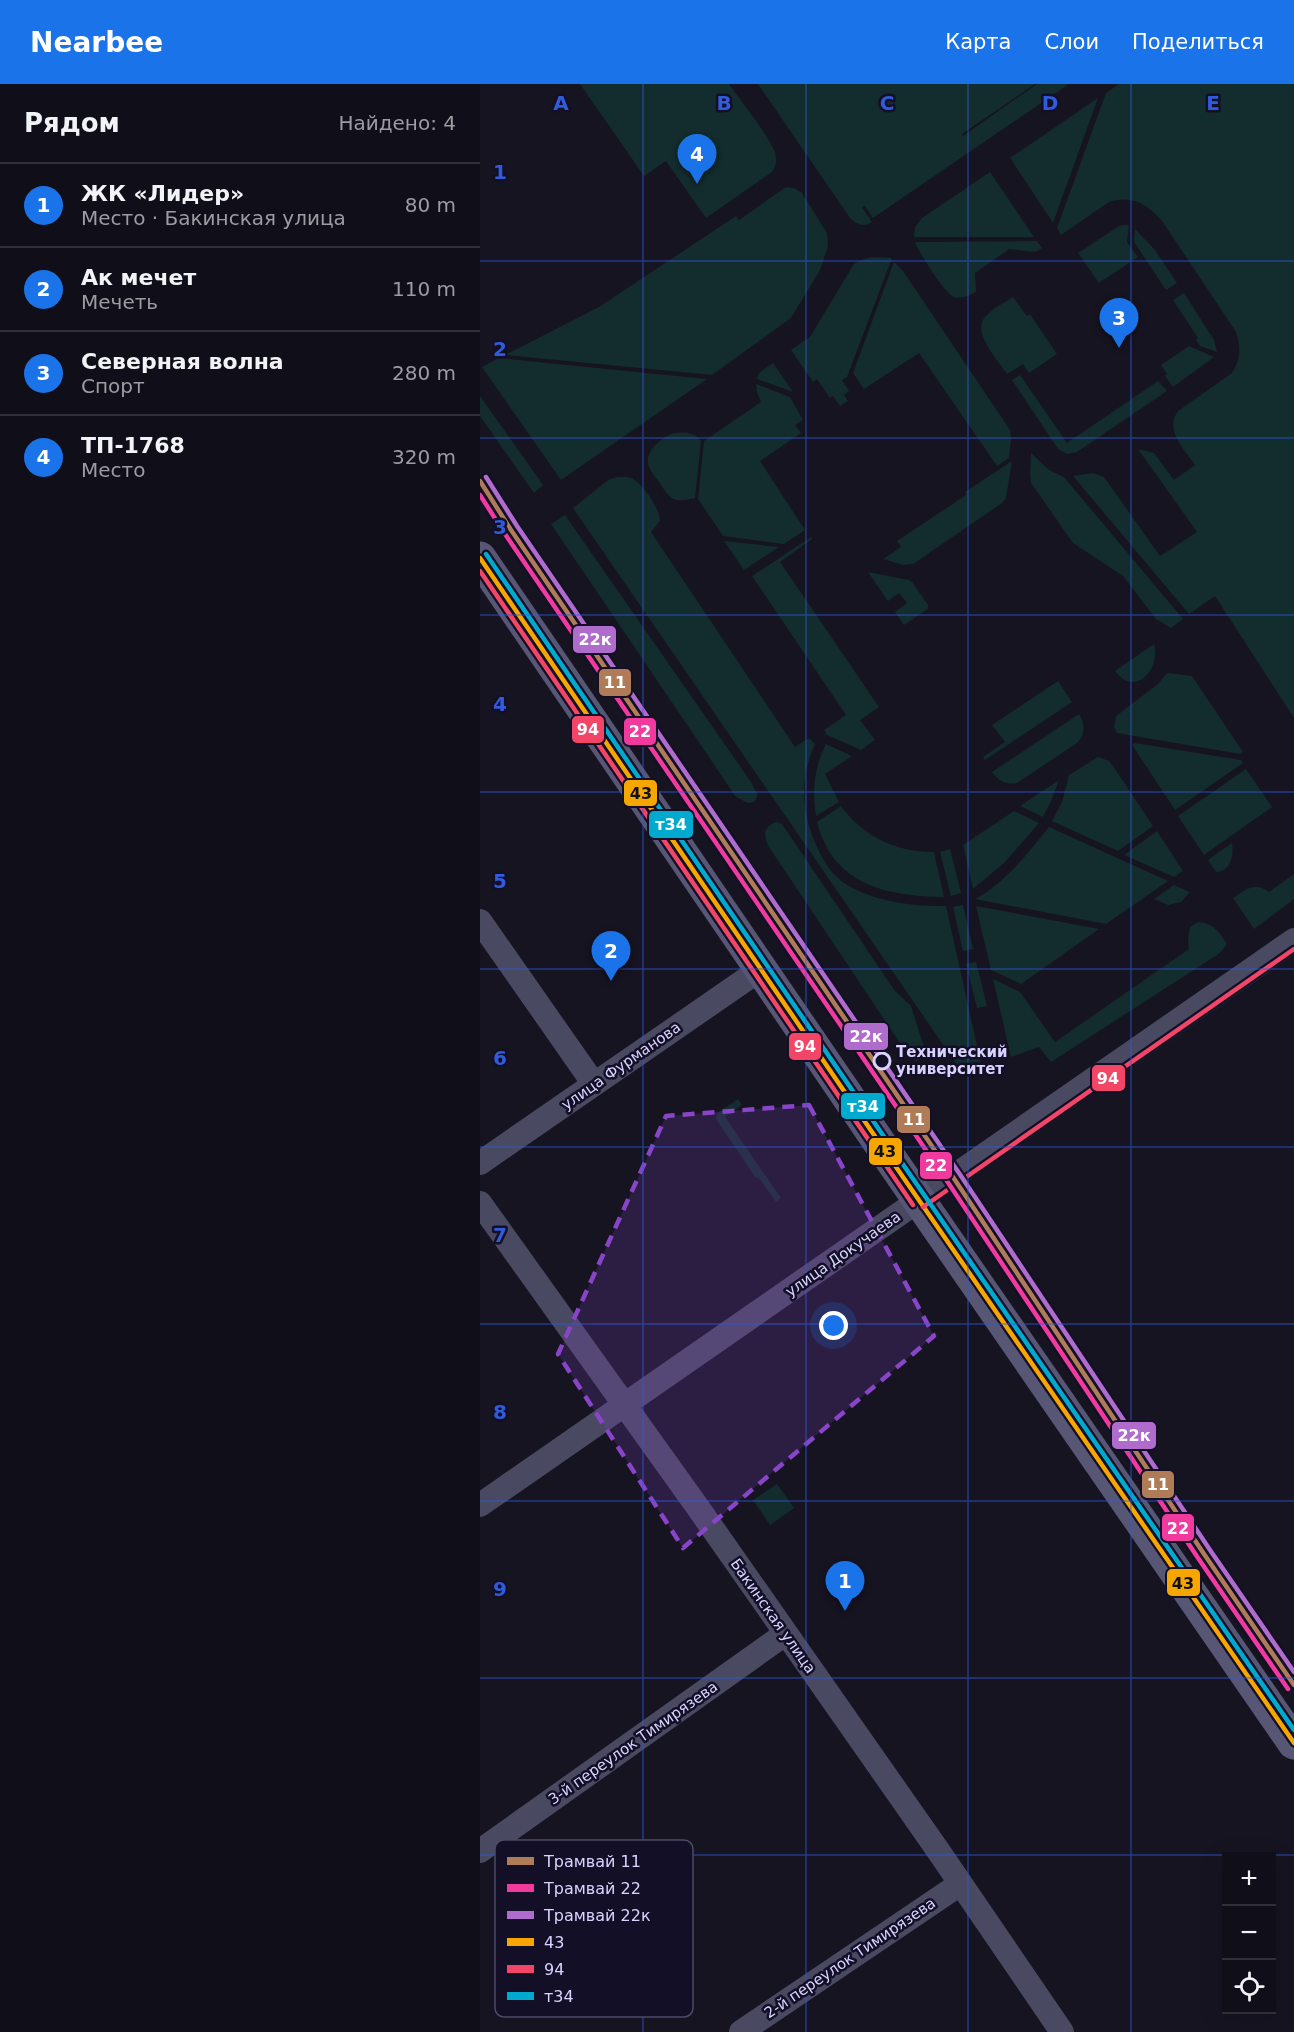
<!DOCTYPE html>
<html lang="ru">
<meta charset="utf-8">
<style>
:root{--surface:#100f19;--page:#191822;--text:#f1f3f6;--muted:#9c9ca2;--line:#302f38;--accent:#1a73e8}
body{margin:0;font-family:"DejaVu Sans",sans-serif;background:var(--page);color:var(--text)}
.controls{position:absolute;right:18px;bottom:18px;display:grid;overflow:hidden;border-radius:0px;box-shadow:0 6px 24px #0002}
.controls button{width:54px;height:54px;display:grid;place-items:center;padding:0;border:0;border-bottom:2px solid var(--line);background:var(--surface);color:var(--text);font:30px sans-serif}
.you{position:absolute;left:354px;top:1242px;width:21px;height:21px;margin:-15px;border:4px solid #fff;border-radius:50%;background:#1a73e8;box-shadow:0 0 0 9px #1a73e833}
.badge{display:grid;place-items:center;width:39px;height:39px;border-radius:50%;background:var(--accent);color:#fff;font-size:20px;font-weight:700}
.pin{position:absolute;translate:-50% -50px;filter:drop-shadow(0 2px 3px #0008)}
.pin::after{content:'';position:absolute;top:32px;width:21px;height:18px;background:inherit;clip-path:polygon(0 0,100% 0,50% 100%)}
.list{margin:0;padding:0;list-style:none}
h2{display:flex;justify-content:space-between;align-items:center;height:78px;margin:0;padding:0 24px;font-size:26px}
h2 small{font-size:20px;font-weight:400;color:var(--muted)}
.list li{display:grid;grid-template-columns:39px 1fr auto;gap:18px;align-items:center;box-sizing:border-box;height:84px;padding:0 24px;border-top:2px solid var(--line)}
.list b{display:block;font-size:22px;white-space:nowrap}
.list p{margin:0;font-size:20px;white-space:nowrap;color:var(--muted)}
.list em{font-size:20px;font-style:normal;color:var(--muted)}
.icon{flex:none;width:33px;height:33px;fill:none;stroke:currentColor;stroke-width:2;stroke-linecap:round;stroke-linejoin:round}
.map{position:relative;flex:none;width:814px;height:1948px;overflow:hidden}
header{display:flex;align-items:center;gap:36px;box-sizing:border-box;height:84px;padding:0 30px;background:var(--accent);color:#fff}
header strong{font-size:28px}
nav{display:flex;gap:33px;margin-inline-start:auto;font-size:21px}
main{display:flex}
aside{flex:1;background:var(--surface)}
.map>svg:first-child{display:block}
.green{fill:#132c2d}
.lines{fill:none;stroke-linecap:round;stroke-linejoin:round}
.street{stroke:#4a4962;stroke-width:24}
.secondary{stroke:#575674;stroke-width:33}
.bus-1-casing{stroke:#130f26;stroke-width:9}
.bus-2-casing{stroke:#130f26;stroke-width:9}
.bus-3-casing{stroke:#130f26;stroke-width:9}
.bus-1{stroke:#f7a600;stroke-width:4.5}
.bus-2{stroke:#f34667;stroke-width:4.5}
.bus-3{stroke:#00a9ce;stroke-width:4.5}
.tram-1-casing{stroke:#130f26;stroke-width:9}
.tram-2-casing{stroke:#130f26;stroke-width:9}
.tram-3-casing{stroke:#130f26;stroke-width:9}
.tram-1{stroke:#b07c57;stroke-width:4.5}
.tram-2{stroke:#f13a9d;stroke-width:4.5}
.tram-3{stroke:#b06ccc;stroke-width:4.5}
.marked{fill:#8945c9;fill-opacity:0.2;stroke:#8945c9;stroke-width:4.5;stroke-dasharray:12 8;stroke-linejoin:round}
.grid{fill:none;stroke:#305bdc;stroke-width:1.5;stroke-opacity:0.55}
.stop-dot{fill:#130f26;stroke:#d9d4ff;stroke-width:3}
.labels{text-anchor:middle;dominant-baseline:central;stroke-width:5;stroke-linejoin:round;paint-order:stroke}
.stop-label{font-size:15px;font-weight:bold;fill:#d9d4ff;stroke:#130f26;text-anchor:start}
.street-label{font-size:15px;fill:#d9d4ff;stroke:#130f26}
.key{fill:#130f26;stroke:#4e4a67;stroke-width:1.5}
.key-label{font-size:16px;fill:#d9d4ff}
.grid-label{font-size:20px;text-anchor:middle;font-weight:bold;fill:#305bdc;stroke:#130f26;stroke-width:5;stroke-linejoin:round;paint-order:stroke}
.line-badge{stroke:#130f26;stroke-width:2}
.badge-label{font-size:16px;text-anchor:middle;font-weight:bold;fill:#fff}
.pale-badge-label{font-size:16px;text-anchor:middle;font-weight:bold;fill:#111}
</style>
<header>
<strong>Nearbee</strong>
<nav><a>Карта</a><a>Слои</a><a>Поделиться</a></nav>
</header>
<main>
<aside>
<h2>Рядом<small>Найдено: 4</small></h2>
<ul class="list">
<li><span class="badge">1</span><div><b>ЖК «Лидер»</b><p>Место · Бакинская улица</p></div><em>80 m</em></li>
<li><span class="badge">2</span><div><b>Ак мечет</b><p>Мечеть</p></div><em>110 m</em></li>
<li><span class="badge">3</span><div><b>Северная волна</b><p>Спорт</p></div><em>280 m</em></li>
<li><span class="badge">4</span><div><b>ТП-1768</b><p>Место</p></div><em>320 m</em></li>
</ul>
</aside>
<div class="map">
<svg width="814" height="1948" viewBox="0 0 814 1948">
<rect width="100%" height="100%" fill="#161421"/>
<path class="green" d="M100,0H249C260,16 290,53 295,69C297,77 296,82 292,88L226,134L186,77L164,92Z
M278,0H555L482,50L483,52L557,0H589L393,134L385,122L382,123L392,138C383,144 377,140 370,134Z
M639,0H814V634L735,512L709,530L593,392L613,389L624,393L680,472L717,448L658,365L674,369L694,396L715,381C705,365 684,347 698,327L752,289C761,276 761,262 756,248L682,137C667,120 652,111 629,118L581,151L577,144L626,9Z
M618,14L573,139L530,74Z
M510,88L554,153H434L435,143L442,134Z
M306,103L314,104L322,109L347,149L348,162L340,186L311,234L232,291L25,271L119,223L256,132L259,136Z
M643,141H649L647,158L658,173L619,199L598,169L639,142Z
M655,145L675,166L697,199L686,206L654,158Z
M557,157L562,164L555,168L529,165L495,189L496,207C490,212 482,215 474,213C465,210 438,167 435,158Z
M392,173L412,174L367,293L362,296L369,307L364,311L368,317L360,322L353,312L350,314L337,295L333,298L311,266L330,253L374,180L381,176Z
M414,178L423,187L530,346L531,355L529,374L517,382L439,269L384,305L373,289Z
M704,209L734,256L737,268L720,262L716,256L718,254L693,216Z
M533,213L547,232L550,230L577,270L549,289L543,280L527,290C518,276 490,247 506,232C513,224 524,219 533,213Z
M709,262L734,273L693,303L685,292L687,290L681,281Z
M19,274L227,295L81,396L2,283Z
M293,279L313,308L277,295L279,289Z
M540,291L587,359L678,297L687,307L597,368L587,370L578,365L532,296Z
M276,300L310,313L323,336L315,341L321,349L280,377L325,446L304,460L243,452L218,415L224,357L281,318L277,308Z
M0,312L63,401L54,409L0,332Z
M194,349C205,348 214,348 221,357L215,414C208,416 198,418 192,414C187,411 183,404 180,399C175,393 169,386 168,379C166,365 183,353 194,349Z
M551,369L569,386L584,393L703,535L691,544L676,535L643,492L593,459L551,399L550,391Z
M532,377L526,414L522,419L433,480L423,481L403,475L421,463L417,457L486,411L485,408Z
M137,393C141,393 146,392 151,394C163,399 180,425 180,437L171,448L315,663L329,654L335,660C318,696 322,736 341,771C346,781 354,792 364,799C392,817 433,823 466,822L501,980L484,991L93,424L128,396Z
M85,431L271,698L278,711L274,718L268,719L256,713L71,440Z
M331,453L332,455L300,478L399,623L380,636L395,656L381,666L347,651L344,646L366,631L272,492Z
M244,457L299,463L264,486Z
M388,488L429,496L432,498L448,521V525L424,541L415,528L427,519L419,509L408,517Z
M674,560C681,584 656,615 635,587Z
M687,589L712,592L763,668L760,670L637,649L634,643L636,632L678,600Z
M578,597L592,618L505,676L503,673L525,658L512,641Z
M599,630C605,640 606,650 597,659L537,699C525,701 519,697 512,688Z
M655,659L761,676L763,679L695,726L652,661Z
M346,660L372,672L345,690L359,718L336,732C332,706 334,684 346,660Z
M618,673L629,677L633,682L673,742L638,767L572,737L582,718L589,691Z
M766,685L792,723L724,771L698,732Z
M579,696L571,717L563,733L540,722Z
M361,722C384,753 416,768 454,768L464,813C406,812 353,801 337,738Z
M534,727L559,739L525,778L493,805L483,761Z
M296,738L302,740L415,907L431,922L444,963V971L440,976L436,977L428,971L289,763C283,751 283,743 296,738Z
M569,743L688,797L626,840L495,815C525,799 548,769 569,743Z
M677,747L703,787L694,793L644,771Z
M752,759C754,772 751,787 736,788L728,776Z
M470,765L481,809L471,812L460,768Z
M814,790V815L774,845L753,814C766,805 775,797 789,808Z
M694,801L710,808L701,818L688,821L674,815Z
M483,821L493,865L483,867L473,823Z
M496,822L619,845L541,900L511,886Z
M718,838C734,839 739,848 747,860L740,869L571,978L559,963L531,973L513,895L540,908L575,958L709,865L708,855L710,843Z
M496,878L507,922L497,924L486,880Z
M258,1015L262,1021L245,1033L301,1114L296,1118L279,1094L275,1093L236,1035L237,1029Z
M297,1400L314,1424L290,1441L273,1416Z"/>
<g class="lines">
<path class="street" d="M0,837L114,1000
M0,1079L281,885
M0,1119L219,1425L457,1765L582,1948
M0,1421L814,856
M0,1767L305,1550
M261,1948L480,1800"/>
<path class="secondary" d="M0,474L405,1067L814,1659"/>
<defs>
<path id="bus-1" d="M0,474L405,1067L814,1659"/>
<path id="bus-2" d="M0,487L433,1121
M443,1123L814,865"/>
<path id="bus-3" d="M6,470L411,1063L814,1646"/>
</defs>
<use href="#bus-1" class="bus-1-casing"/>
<use href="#bus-2" class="bus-2-casing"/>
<use href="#bus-3" class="bus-3-casing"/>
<use href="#bus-1" class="bus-1"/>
<use href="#bus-2" class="bus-2"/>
<use href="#bus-3" class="bus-3"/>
<defs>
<path id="tram-1" d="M0,397L31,446L473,1093L724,1470L814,1601"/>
<path id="tram-2" d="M0,411L25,450L467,1097L718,1474L808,1605"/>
<path id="tram-3" d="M6,393L37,442L479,1089L730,1466L814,1588"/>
</defs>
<use href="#tram-1" class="tram-1-casing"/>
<use href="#tram-2" class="tram-2-casing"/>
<use href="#tram-3" class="tram-3-casing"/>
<use href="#tram-1" class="tram-1"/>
<use href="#tram-2" class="tram-2"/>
<use href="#tram-3" class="tram-3"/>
</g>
<path class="marked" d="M329,1021L454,1252L203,1464L78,1270L186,1032Z"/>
<path class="grid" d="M163,0V1948M326,0V1948M488,0V1948M651,0V1948M0,177H814M0,354H814M0,531H814M0,708H814M0,885H814M0,1063H814M0,1240H814M0,1417H814M0,1594H814M0,1771H814"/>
<circle class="stop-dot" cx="402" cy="977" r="8"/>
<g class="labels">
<g class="stop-label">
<text x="416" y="968">Технический<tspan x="416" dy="17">университет</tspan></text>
</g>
<g class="street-label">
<text transform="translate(141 982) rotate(-35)">улица Фурманова</text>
<text transform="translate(363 1170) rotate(-35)">улица Докучаева</text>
<text transform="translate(293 1532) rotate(55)">Бакинская улица</text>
<text transform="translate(153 1659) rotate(-35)">3-й переулок Тимирязева</text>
<text transform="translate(370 1874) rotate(-34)">2-й переулок Тимирязева</text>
</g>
</g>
<rect x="15" y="1756" width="198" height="177" rx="9" class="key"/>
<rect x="27" y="1773" width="27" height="8" fill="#b07c57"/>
<rect x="27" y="1800" width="27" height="8" fill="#f13a9d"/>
<rect x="27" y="1827" width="27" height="8" fill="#b06ccc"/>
<rect x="27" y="1854" width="27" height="8" fill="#f7a600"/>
<rect x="27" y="1881" width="27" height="8" fill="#f34667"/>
<rect x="27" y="1908" width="27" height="8" fill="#00a9ce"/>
<g class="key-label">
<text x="64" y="1783">Трамвай 11</text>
<text x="64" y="1810">Трамвай 22</text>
<text x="64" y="1837">Трамвай 22к</text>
<text x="64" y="1864">43</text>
<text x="64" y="1891">94</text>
<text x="64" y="1918">т34</text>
</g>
<g class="grid-label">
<text x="81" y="26">A</text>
<text x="244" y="26">B</text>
<text x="407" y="26">C</text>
<text x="570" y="26">D</text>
<text x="733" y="26">E</text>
<text x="20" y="95">1</text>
<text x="20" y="272">2</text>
<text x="20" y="450">3</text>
<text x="20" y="627">4</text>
<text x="20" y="804">5</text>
<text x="20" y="981">6</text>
<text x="20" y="1158">7</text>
<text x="20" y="1335">8</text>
<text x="20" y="1512">9</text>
</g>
<g class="line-badge">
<rect x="92" y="541" width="45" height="29" rx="6" fill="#b06ccc"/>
<rect x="118" y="584" width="34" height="29" rx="6" fill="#b07c57"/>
<rect x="91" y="631" width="34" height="29" rx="6" fill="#f34667"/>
<rect x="143" y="633" width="34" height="29" rx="6" fill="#f13a9d"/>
<rect x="143" y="695" width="35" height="28" rx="6" fill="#f7a600"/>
<rect x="168" y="726" width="46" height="29" rx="6" fill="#00a9ce"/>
<rect x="363" y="938" width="46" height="29" rx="6" fill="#b06ccc"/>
<rect x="308" y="948" width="34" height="29" rx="6" fill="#f34667"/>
<rect x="611" y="980" width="35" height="28" rx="6" fill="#f34667"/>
<rect x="360" y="1008" width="46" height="28" rx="6" fill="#00a9ce"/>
<rect x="416" y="1021" width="35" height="29" rx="6" fill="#b07c57"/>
<rect x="388" y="1053" width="35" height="29" rx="6" fill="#f7a600"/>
<rect x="439" y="1067" width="34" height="29" rx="6" fill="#f13a9d"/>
<rect x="631" y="1337" width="46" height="29" rx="6" fill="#b06ccc"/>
<rect x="661" y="1386" width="34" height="29" rx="6" fill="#b07c57"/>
<rect x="681" y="1429" width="34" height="29" rx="6" fill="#f13a9d"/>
<rect x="686" y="1484" width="35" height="29" rx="6" fill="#f7a600"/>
</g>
<g class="badge-label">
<text x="115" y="561">22к</text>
<text x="135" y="604">11</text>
<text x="108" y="651">94</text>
<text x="160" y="653">22</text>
<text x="191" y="746">т34</text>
<text x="386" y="958">22к</text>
<text x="325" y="968">94</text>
<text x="628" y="1000">94</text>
<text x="383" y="1028">т34</text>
<text x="434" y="1041">11</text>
<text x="456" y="1087">22</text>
<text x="654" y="1357">22к</text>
<text x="678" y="1406">11</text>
<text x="698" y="1450">22</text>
</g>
<g class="pale-badge-label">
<text x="161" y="715">43</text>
<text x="405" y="1073">43</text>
<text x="703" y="1505">43</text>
</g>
</svg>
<div class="controls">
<button>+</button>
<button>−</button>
<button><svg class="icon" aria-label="locate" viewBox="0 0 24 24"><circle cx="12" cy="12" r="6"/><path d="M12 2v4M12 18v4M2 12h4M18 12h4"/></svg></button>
</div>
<div class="you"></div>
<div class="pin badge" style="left:365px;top:1527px">1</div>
<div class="pin badge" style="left:131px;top:897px">2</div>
<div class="pin badge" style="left:639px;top:264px">3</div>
<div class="pin badge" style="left:217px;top:100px">4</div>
</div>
</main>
